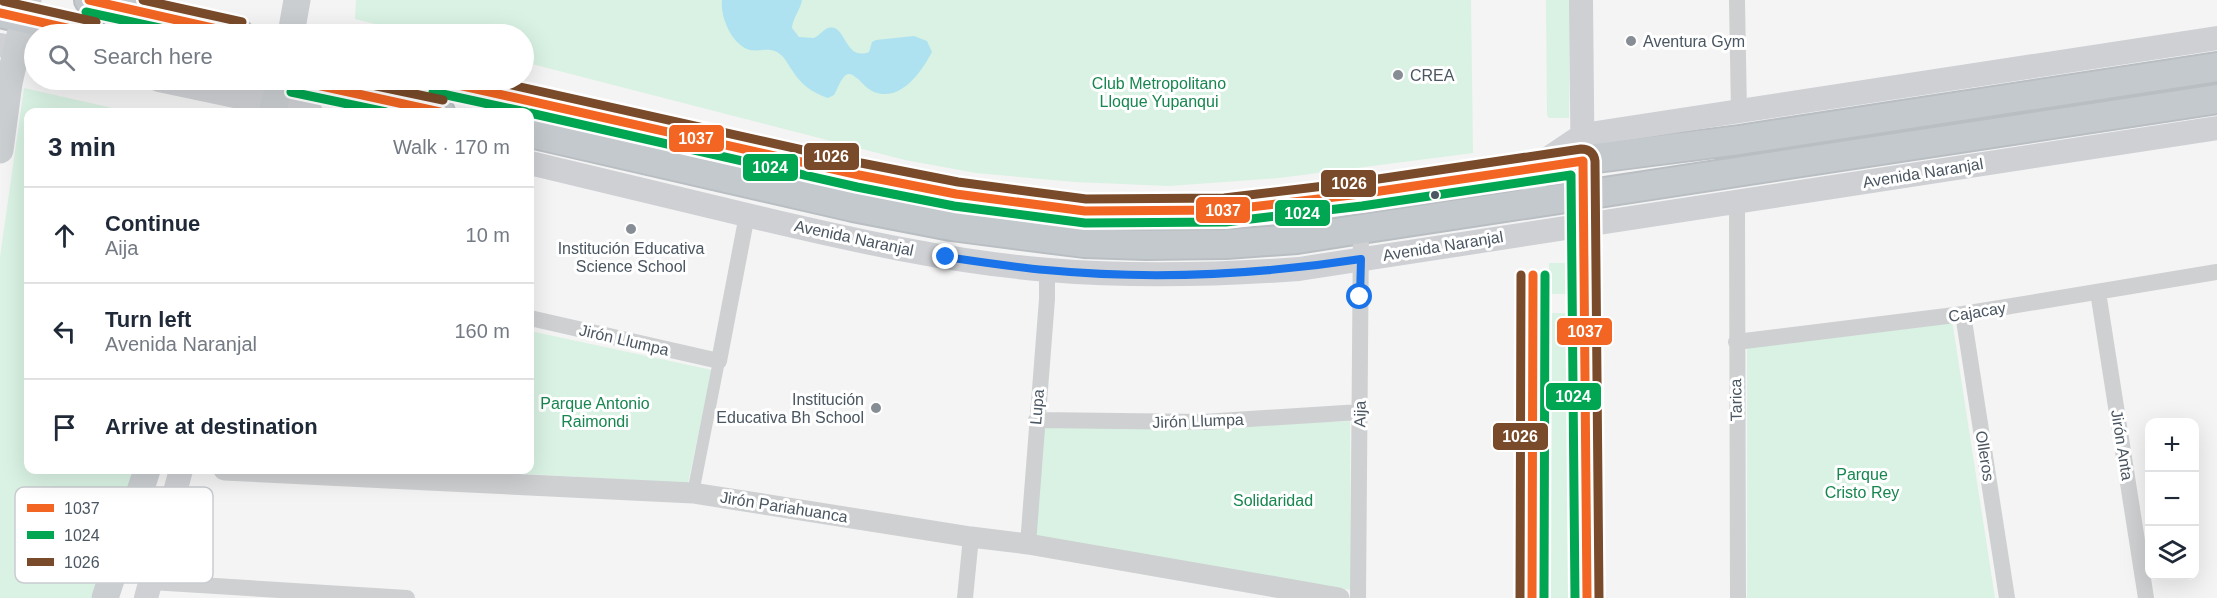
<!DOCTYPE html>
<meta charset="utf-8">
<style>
:root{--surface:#fff;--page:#f6f6f7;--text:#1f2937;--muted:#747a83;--line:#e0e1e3}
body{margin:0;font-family:Arial,sans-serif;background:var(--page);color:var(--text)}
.controls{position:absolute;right:18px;bottom:18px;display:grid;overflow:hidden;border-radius:12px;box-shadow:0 6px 24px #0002}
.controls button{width:54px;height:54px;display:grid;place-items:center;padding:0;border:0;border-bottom:2px solid var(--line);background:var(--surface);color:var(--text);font:30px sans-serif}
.stop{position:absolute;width:18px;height:18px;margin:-14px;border:4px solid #1a73e8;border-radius:50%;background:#fff}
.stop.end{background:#1a73e8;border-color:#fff;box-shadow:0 2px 6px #0008}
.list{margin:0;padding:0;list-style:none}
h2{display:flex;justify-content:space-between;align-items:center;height:78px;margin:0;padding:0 24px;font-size:26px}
h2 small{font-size:20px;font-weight:400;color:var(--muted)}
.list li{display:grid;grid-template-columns:39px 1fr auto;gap:18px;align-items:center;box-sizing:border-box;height:96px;padding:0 24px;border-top:2px solid var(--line)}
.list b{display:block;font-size:22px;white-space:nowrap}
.list p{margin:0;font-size:20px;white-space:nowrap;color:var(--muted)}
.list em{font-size:20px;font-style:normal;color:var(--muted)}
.icon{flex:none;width:33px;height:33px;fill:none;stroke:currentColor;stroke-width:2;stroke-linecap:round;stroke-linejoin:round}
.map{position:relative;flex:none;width:2217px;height:598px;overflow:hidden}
.search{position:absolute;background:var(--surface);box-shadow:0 6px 24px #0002;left:24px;top:24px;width:510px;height:66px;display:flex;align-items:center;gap:15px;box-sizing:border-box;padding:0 21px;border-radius:33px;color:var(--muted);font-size:22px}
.panel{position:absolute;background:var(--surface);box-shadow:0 6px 24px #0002;left:24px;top:108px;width:510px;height:366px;border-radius:12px}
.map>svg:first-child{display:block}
.green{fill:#d9f2e3}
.water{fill:#aee2f0}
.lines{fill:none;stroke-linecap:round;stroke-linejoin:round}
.trunk-casing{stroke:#b9bec3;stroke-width:32}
.pedestrian{stroke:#ced0d2;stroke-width:12}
.minor{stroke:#ced0d2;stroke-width:16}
.tertiary{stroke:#ced0d2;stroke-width:21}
.secondary{stroke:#ced0d4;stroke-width:24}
.primary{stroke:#caced1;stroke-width:27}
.trunk{stroke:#c4c9cd;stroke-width:28}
.bus-1-casing{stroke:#fff;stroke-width:14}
.bus-2-casing{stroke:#fff;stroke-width:14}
.bus-3-casing{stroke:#fff;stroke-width:14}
.bus-1{stroke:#f26522;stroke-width:9}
.bus-2{stroke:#00a651;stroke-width:9}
.bus-3{stroke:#7a4b2a;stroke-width:9}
.route{stroke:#1a73e8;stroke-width:8}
.poi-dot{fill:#868d94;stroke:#fff;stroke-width:2}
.bus-dot{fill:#4a5661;stroke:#fff;stroke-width:2}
.labels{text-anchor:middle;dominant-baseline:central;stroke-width:6;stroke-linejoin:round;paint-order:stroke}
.poi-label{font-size:16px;fill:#4a5661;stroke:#fff;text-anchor:start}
.park-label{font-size:16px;fill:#17864f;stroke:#fff}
.street-label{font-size:16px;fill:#4a5661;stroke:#fff}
.key{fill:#fff;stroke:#c9ccd0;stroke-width:1.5}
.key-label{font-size:16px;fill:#4a5661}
.line-badge{stroke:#fff;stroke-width:2}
.badge-label{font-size:16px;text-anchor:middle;font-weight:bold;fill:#fff}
</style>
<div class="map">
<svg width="2217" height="598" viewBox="0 0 2217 598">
<rect width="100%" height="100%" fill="#f4f4f4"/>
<path class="green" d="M356,0H1471L1473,153L1279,178L1169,186L1075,182L976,173L905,160L524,62V34H415L355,19Z
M1546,0H1570L1569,118H1549L1547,115Z
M24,88L130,112H28V470H134L91,598H0V257Z
M1549,263H1569L1570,294H1549Z
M1549,313H1570L1573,598H1551Z
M1952,320L1995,598H1747V347Z
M530,331L712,370L688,483L456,470H530Z
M1350,421L1351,590L1036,537L1044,426H1198Z"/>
<path class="water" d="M722,0H802C800,11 793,17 792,28L799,37L814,38C819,36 822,31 826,29C846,19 843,62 869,52L872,42L876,40L914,36L927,41L932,52C921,73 899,104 872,91C864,87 861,80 854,76C852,74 848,73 846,75C841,78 837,90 834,95L828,98C813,93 800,84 792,70C788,65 786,59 781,55C771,46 761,52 750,50C732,45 720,17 722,0Z"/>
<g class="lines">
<defs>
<path id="trunk" d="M89,0L239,34
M0,13L93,34
M294,80L440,112
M436,80L859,175L956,194L1085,211L1146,212L1225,210L1360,194L1597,158L1739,140L2217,67
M530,133L853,207L951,226L1084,243L1146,245L1226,244L1297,239L1361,229L2217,99"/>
</defs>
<use href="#trunk" class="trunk-casing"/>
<path class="pedestrian" d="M693,493L719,361"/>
<path class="minor" d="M1737,0L1739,112
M1737,202L1738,598
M2098,292L2146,598
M1963,314L2007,598
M530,318L719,361L747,215
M1736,342L1963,314L2217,272
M1036,420L1203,422L1360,412
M1028,544L1047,299V270
M151,582L407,598
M965,598L971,537
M1358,598L1361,229"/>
<path class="tertiary" d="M224,470L693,493L971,537L1028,544L1339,598"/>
<path class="secondary" d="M1581,0L1587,598
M0,45L34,53
M159,80L311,112
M530,163C605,181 680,199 755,217C852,240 950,262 1049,270C1133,277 1216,275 1299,269L2217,128
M1534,201V168L1583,135L2217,38
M146,598L181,470"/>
<path class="primary" d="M291,34L297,0
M272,112L281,80
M0,150L9,83L28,0
M105,598L147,470"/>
<use href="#trunk" class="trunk"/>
<defs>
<path id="bus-1" d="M89,0L239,34
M0,13L93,34
M294,80L440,112
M436,80L859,175L956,194L1085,211L1225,210L1360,194L1583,161L1587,598
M1532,598L1533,275"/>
<path id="bus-2" d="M86,12L187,34
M291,92L386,112
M433,92L526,112
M530,113L857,187L954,206L1085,223L1226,222L1362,206L1571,175L1575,598
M1544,598L1545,275"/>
<path id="bus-3" d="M143,0L242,22
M3,1L96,22
M348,80L443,100
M489,80L861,163L958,182L1086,199L1224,198L1358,182L1581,149C1589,149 1594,153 1595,161L1599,598
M1520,598L1521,275"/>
</defs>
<use href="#bus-1" class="bus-1-casing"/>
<use href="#bus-2" class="bus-2-casing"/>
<use href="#bus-3" class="bus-3-casing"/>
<use href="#bus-1" class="bus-1"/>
<use href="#bus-2" class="bus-2"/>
<use href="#bus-3" class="bus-3"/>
</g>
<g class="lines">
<path class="route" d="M946,257C980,262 1013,267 1046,270C1151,280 1257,275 1361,259L1360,297"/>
</g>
<g class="poi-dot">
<circle cx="1631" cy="41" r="6"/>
<circle cx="1398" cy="75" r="6"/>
<circle cx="631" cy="229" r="6"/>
<circle cx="876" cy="408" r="6"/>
</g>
<circle class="bus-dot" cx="1435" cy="195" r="5"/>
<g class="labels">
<g class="poi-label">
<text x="1643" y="41">Aventura Gym</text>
<text x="1410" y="75">CREA</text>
<text x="631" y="248" text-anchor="middle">Institución Educativa<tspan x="631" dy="18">Science School</tspan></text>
<text x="864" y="399" text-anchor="end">Institución<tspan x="864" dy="18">Educativa Bh School</tspan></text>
</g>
<g class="park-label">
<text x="1159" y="83">Club Metropolitano<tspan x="1159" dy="18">Lloque Yupanqui</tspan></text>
<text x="595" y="403">Parque Antonio<tspan x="595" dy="18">Raimondi</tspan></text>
<text x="1862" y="474">Parque<tspan x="1862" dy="18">Cristo Rey</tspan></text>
<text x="1273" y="500">Solidaridad</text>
</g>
<g class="street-label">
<text transform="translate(1923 173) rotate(-9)">Avenida Naranjal</text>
<text transform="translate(854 238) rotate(12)">Avenida Naranjal</text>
<text transform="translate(1443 246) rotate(-9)">Avenida Naranjal</text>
<text transform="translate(1977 312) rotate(-9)">Cajacay</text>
<text transform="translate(624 340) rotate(13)">Jirón Llumpa</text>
<text transform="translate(1736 400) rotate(-91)">Tarica</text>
<text transform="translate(1037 407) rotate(-85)">Lupa</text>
<text transform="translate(1360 414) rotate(-89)">Aija</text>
<text transform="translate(1198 421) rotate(-2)">Jirón Llumpa</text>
<text transform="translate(2122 445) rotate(81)">Jirón Anta</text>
<text transform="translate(1985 456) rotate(81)">Olleros</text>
<text transform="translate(784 507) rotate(9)">Jirón Pariahuanca</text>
</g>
</g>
<rect x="15" y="487" width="198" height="96" rx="9" class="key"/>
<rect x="27" y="504" width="27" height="8" fill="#f26522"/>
<rect x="27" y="531" width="27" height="8" fill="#00a651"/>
<rect x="27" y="558" width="27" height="8" fill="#7a4b2a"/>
<g class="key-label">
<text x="64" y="514">1037</text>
<text x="64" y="541">1024</text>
<text x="64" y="568">1026</text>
</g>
<g class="line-badge">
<rect x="668" y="124" width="57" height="29" rx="6" fill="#f26522"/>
<rect x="803" y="142" width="57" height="29" rx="6" fill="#7a4b2a"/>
<rect x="742" y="153" width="57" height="29" rx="6" fill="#00a651"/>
<rect x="1320" y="169" width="57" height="29" rx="6" fill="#7a4b2a"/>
<rect x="1195" y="196" width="56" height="28" rx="6" fill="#f26522"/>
<rect x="1274" y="199" width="57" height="28" rx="6" fill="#00a651"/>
<rect x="1556" y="317" width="57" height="29" rx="6" fill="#f26522"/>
<rect x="1545" y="382" width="57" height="29" rx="6" fill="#00a651"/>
<rect x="1492" y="422" width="57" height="29" rx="6" fill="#7a4b2a"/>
</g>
<g class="badge-label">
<text x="696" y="144">1037</text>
<text x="831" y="162">1026</text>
<text x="770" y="173">1024</text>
<text x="1349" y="189">1026</text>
<text x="1223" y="216">1037</text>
<text x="1302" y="219">1024</text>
<text x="1585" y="337">1037</text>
<text x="1573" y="402">1024</text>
<text x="1520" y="442">1026</text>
</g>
</svg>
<div class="controls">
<button>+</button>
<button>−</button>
<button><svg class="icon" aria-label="layers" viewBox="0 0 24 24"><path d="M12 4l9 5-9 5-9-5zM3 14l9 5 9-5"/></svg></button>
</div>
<div class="stop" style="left:1360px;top:297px"></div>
<div class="stop end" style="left:946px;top:257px"></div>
<div class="search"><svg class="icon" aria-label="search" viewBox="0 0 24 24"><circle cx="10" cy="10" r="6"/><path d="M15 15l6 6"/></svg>Search here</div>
<section class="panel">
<h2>3 min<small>Walk · 170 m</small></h2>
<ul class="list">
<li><svg class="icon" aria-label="ahead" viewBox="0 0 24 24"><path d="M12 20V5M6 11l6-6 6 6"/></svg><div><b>Continue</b><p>Aija</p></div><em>10 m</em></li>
<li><svg class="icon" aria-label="left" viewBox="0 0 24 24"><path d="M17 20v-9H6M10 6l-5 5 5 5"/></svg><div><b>Turn left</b><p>Avenida Naranjal</p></div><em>160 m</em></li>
<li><svg class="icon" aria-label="arrive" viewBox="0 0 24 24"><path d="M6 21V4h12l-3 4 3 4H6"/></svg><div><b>Arrive at destination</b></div></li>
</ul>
</section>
</div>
